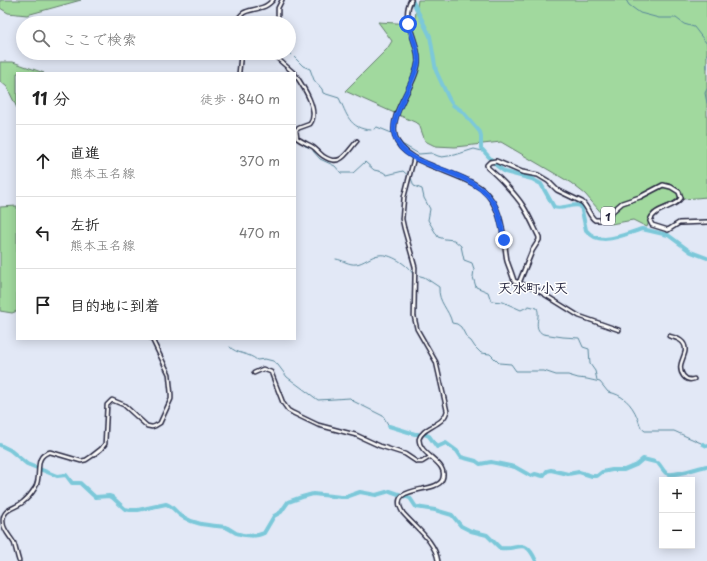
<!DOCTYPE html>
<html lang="ja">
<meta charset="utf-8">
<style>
:root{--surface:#fff;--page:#f2f2f2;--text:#222;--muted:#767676;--line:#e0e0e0}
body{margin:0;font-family:"Playpen Sans","Klee One",sans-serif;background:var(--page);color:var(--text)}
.controls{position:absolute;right:12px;bottom:12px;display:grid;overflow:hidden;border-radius:0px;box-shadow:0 2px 10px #0003}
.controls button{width:36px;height:36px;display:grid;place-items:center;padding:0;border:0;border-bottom:1px solid var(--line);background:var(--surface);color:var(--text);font:20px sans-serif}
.stop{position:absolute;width:12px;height:12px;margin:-9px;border:3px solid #2563eb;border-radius:50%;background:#fff}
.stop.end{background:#2563eb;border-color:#fff;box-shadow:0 1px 4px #0008}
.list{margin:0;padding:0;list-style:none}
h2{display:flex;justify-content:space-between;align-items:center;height:52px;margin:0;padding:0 16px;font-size:17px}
h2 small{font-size:13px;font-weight:400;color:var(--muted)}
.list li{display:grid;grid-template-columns:26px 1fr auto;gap:12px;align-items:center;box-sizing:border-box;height:72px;padding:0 16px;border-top:1px solid var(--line)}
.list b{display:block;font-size:15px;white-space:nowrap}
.list p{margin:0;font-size:13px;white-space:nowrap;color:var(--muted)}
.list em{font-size:13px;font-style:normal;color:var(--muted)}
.icon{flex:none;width:22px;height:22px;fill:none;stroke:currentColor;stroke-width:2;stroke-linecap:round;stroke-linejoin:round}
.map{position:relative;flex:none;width:707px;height:561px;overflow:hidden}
.search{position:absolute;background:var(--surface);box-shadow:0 2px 10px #0003;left:16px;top:16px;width:280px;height:44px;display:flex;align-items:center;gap:10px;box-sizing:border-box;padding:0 14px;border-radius:22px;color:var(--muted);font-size:15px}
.panel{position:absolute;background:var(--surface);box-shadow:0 2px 10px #0003;left:16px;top:72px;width:280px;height:268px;border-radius:0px}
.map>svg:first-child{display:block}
.green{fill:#a1d99e;stroke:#627e6c}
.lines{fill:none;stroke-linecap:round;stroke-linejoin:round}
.stream{stroke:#57869a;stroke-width:1}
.river{stroke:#7bc8d9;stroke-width:4}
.secondary-casing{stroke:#22223b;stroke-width:5.5}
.primary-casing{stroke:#22223b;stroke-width:6}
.secondary{stroke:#fff;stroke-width:2.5}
.primary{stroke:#fff;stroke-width:3}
.route{stroke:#2563eb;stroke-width:5}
.labels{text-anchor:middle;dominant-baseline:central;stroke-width:3;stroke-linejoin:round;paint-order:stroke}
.shield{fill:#fff;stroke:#646476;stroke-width:1}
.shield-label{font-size:11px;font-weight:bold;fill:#22223b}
.quarter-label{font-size:14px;font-weight:bold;fill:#22223b;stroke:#fff}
</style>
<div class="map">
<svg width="707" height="561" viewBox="0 0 707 561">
<rect width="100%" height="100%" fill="#e2e8f6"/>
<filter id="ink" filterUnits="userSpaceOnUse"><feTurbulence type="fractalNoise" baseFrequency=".025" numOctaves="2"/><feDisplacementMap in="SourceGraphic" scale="8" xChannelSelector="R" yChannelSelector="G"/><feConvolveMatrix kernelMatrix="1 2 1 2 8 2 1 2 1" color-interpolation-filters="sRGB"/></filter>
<g filter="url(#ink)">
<path class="green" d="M0,0H81L27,15L8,13L0,8Z
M418,0H707V197L684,199L666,205L652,212L647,227L633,220L611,224L585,194L571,183L501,142L455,147L435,146L425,141L419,124L345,91L387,49L392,41L378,22L414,24Z
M0,62H13L44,73H17V108L7,87L0,81Z
M17,206V311L12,313L0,311V207Z"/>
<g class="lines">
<path class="stream" d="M626,0L629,5L640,13L659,18H676L684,24L694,27L707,44
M289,52L303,66L310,69L314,80L322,89L323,93L339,98C347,114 349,129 371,130
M707,54V56
M707,63V68
M707,89L705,93L707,103
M374,129L377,127L394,134
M396,136L402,144L419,154L431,153L438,156L442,157L455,155L474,149L482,151
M298,137L303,140
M304,144L305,146L311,148
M313,151L320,159L335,166L341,173H353L365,162L374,170L383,172L387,175L403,171L411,178L414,186L422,189L424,198L430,209L428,220L438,237L445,239L454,240L461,246L464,260L472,263L474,269L473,277L476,287L488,292L491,301L503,302L521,310L529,306L537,308C541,317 532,328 543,334L563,337L579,338L583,347L589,349L590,364L595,371L597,380
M336,259C343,260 349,265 356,264C364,263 371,256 379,255C390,253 408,265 413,274L424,277L439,287C438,303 449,309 452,323L457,324L461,327L467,338L471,341L475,347L481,353L490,354L499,363L511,364L516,371H544L556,375H568L578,378L587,379L600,382L608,392C622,394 632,404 637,417C640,423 639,427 645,431H674L701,443
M230,347C236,354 249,353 257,360L265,359L273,361L278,365L287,377L318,400L350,398L353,401L383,416L389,426"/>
<path class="river" d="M412,0L430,36L436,71L449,99L453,105L462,111L480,132L481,136V148L497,166L505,172L532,179L541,184L554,207C563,210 572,203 581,206L586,230C600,248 624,234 642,229L668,235L691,252L707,258
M389,426L415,434H418
M424,434L429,436L437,447L446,443L457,451L461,457L476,461L480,464L491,462L515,467L531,476L535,474L543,476L547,471L551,470L568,474L579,472L592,476H597L602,472L612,470H624L636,465L643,459L655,462
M703,444L707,446
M0,445L10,450L27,464L57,476L66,475L72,483H80L95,497L109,496L112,497L125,509L130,510H138L166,504C173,506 177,514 183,517C196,525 210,525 225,527C229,528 232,531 236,533C244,536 256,537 264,533L274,516L281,512L288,502L302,497L313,494L341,497H346L360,492L376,495L390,491L410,498L416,507L435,510L452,515L461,526L471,531L487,535L500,548C519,551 525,536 536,561
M658,463C661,466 663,471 666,473C672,478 699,467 707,466"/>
<defs>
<path id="secondary" d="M236,23C243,8 249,12 263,7C267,6 270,3 273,0
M267,23L275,21L278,20V8L282,0
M274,53L278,59L294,73
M239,73L241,53
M295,74C303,86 320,111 310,124L299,128L296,130L297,138C302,142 308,144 313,147C317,150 319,153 323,156C341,168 346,153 357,141
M414,158L404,197L402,219L404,228L415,267L414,316L417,329L436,362L447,411C444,426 423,426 419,439C419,456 450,462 442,480C436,494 385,484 403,513C416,528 435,541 438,561
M519,283L534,288L579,316L619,330
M669,336C677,338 687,341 685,352C684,356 682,360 681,364C679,373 685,382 694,379
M254,373L263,369L271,372L283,403L288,410L293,413L318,425L356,435L380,446L405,454L417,462H422L430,457
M19,561C17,555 16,549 14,543C10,536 3,530 3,522C2,508 15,509 23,502C28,498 32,493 35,488C43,476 32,456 50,452L81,461L86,460L92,456L101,449L105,444L107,405L112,400L124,405L147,426L152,427L155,426L160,423L171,399V394L169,374L152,339"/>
<path id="primary" d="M411,0C400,21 419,40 418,62C416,86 389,111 395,136C401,164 463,172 483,190C503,208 503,236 507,261C509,267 512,274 514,281L519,283L532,251L539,240V237C534,227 529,215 523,206C516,195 498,176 488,168L487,165L490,162L496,161L522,172L538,175L548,181L557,190L582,202C588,207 589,216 595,220H600L607,216L622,203L640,197L663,185L671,187L679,192L681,198C674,209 654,207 650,221L652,225L668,230L679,223L707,222"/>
</defs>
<use href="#secondary" class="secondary-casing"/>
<use href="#primary" class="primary-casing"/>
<use href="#secondary" class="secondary"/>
<use href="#primary" class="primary"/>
</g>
</g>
<g class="lines" filter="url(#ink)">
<path class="route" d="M408,24C412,36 419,50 418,62C415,86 384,120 397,142C403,152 413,158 423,162C450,174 486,181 497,210C501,220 502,230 504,240"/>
</g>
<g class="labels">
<rect class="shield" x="601" y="207" width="14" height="18" rx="3"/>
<g class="shield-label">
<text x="608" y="216">1</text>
</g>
<g class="quarter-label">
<text x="533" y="287">天水町小天</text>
</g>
</g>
</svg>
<div class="controls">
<button>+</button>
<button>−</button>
</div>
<div class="stop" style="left:408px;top:24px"></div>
<div class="stop end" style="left:504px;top:240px"></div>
<div class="search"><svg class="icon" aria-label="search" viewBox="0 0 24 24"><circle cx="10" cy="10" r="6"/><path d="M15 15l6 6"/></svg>ここで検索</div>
<section class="panel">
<h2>11 分<small>徒歩 · 840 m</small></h2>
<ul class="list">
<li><svg class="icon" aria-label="ahead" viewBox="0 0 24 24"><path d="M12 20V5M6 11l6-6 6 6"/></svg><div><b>直進</b><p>熊本玉名線</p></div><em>370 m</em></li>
<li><svg class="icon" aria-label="left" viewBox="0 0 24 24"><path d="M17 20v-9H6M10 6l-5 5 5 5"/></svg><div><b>左折</b><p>熊本玉名線</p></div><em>470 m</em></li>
<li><svg class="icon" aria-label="arrive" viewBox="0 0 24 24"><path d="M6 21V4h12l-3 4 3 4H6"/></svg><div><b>目的地に到着</b></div></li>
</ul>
</section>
</div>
